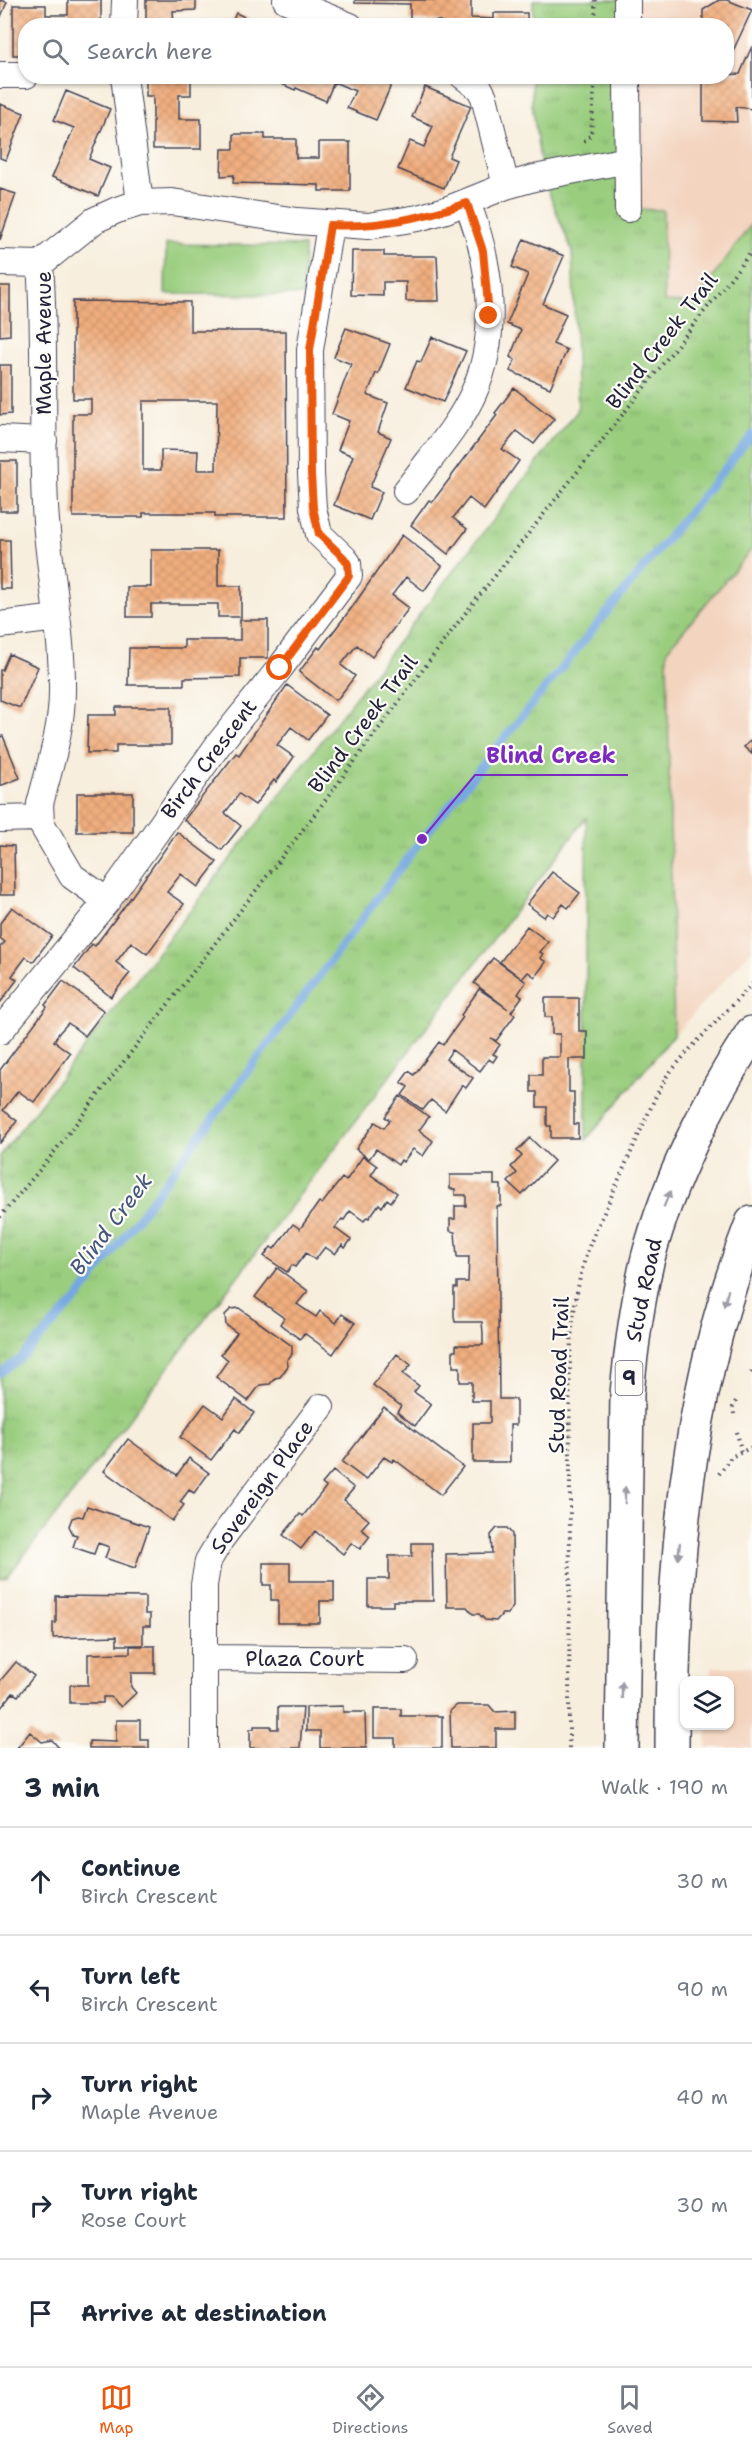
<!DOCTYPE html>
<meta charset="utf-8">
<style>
:root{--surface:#fff;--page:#f6f6f7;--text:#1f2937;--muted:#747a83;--line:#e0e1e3;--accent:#ea580c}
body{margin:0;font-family:"Shantell Sans",sans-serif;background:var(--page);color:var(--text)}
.controls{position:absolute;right:18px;bottom:18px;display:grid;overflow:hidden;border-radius:12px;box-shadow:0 2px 4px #0004}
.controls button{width:54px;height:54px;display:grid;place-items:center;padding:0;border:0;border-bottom:2px solid var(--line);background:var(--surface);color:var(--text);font:30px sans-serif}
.stop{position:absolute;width:18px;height:18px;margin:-14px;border:4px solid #ea580c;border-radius:50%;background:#fff}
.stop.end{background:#ea580c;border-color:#fff;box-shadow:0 2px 6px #0008}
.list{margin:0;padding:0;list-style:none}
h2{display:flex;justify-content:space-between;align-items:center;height:78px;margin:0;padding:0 24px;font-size:26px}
h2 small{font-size:20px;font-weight:400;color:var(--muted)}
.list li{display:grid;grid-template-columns:39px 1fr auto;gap:18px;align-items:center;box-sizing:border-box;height:108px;padding:0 24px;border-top:2px solid var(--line)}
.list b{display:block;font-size:22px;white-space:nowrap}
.list p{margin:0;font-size:20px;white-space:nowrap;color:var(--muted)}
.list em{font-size:20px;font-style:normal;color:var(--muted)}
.icon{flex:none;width:33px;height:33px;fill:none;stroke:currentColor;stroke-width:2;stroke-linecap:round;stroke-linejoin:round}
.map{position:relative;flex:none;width:752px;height:1748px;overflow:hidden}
.search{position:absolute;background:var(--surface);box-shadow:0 2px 4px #0004;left:18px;right:18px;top:18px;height:66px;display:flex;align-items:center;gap:15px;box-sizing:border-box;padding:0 21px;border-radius:24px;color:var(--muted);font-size:22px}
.sheet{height:618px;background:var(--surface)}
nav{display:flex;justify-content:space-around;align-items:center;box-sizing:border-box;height:84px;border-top:2px solid var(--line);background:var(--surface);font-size:16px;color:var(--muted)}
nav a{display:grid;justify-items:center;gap:3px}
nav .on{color:var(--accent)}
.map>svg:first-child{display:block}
.built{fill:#f3d4bf}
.grass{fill:url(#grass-tufts);stroke:#5e785c;stroke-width:1.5}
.pitch{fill:#9acd7e;stroke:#5e785c;stroke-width:1.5}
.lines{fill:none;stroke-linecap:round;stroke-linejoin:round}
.stream{stroke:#75a7e1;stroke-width:8}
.building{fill:url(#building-cross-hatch);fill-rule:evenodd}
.minor-casing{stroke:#424153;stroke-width:28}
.highway-casing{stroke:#424153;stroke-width:36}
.path{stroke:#424153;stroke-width:4;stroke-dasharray:1.5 4.5;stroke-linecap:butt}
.minor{stroke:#fff;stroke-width:26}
.highway{stroke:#fff;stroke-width:33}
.oneway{fill:#9c9ca7}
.route{stroke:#ea580c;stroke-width:8}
.labels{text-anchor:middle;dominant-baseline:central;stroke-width:4.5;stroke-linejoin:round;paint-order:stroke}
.shield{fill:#fdfcf7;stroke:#646373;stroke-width:1.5}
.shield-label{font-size:20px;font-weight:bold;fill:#22223b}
.street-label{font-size:21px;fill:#22223b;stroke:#fdfcf7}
.water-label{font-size:22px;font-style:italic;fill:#43577d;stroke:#fdfcf7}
.leader{fill:none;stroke:#7b2cbf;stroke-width:2}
.callout-dot{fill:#7b2cbf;stroke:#fdfcf7;stroke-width:2}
.callout-label{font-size:22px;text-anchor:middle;font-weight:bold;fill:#7b2cbf;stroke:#fdfcf7;stroke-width:4.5;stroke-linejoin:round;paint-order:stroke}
</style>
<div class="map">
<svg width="752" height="1748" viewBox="0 0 752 1748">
<defs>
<pattern id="grass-tufts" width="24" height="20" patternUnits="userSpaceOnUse" patternTransform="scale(1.5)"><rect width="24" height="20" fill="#9acd7e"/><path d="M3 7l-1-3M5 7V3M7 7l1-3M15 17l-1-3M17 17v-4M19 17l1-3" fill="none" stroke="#84b06e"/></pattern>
<pattern id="building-cross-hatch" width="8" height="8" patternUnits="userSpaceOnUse" patternTransform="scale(1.5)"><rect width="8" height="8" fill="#f1ae7e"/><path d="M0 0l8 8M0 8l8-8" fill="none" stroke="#ce956e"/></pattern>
</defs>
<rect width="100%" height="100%" fill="#fdfcf7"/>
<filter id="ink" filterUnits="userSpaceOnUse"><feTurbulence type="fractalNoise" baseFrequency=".0167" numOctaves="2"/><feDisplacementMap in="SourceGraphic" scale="12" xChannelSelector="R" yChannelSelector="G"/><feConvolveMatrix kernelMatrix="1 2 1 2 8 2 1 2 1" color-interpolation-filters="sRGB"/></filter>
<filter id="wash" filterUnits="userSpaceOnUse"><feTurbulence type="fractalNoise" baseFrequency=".008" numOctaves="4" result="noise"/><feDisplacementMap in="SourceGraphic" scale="24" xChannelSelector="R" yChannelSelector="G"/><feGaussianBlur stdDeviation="1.35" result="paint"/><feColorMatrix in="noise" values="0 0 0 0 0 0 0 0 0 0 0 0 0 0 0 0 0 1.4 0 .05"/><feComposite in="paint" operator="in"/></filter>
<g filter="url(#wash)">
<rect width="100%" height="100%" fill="#f7eedd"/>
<path class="built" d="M627,0H752V223L694,303L663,302V210L628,209L627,77L726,76V26H627Z
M752,549V950L674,1035L667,650Z
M711,1667H752V1748H706L707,1726H730V1680H710Z"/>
<path class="grass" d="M533,0H627V25L533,26Z
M532,77H627L629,209L663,210L664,302L694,303L752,223V549L667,650L674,1035L586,1140V818L73,1493L7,1577L0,1579V1156L578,410L572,251L542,176L532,103Z"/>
<path class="pitch" d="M166,244L304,246L303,295L165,294Z"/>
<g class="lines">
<path class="stream" d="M0,1373L20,1359L78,1298L422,839L752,435"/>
</g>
<g id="blocks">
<path class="building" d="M0,0L7,2L0,19Z
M68,0H101V26H26V55H13V5H46V15H68Z
M146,0H196V10L173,11L174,26H146Z
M355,0H471V18L494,19V13H527V26H440V21H410V4L355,3Z
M719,0H727L752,10L726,66V26H703V10Z
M236,13L264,26H230Z
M752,46V109L736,107L737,122L703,121V76L740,74Z
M146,76H191V95H179V119H201V149H153V96H146Z
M269,76H395L376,120L347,108L355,91L334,82L326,101L296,88L295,90L268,78Z
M425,87L471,106L449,157L456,160L444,188L398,169L410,141L424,147L433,126L412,117Z
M66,91L110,109L89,159L110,168L98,196L52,177L74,128L54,120Z
M0,104L24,113L6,160L0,158Z
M234,134H265V139H296V158H319V142H350V191H319V185L233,183L234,175L221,176L222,149H234Z
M0,189L16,194L0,240Z
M524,239L564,256L543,304L566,314L553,344L567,350L550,388L510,371L515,360L510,357L521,330L507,324L528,274L512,267Z
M352,251H384V256H437L439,301H406V282H383V296L351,295Z
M0,286H10V335L0,336Z
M73,301L190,302V331H286L287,517H215V513H143V517H73V414H91V399H73ZM143,401H217L216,470H197L198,451L161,450V470H143Z
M346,328L390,344L378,374L376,373L367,395L388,403L378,432L391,438L370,487L382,492L370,520L334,505L353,456L338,450L349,421L332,414L351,364L334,357Z
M432,337L466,351L443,402L406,387L417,361L421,362Z
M0,365H11V414L0,415Z
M514,388L554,419L534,444L517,431L502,449L519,461L484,510L469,498L453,518L467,529L448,554L411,525L429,500L432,502L439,493L497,415L495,413Z
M0,461H17V511H0Z
M402,535L442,566L424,591L406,577L392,595L409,608L372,657L357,645L348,656L341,665L355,676L336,701L299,672L318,647L320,649L353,606Z
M0,540H10L11,589H0Z
M151,550H218V586H241V617H218V604H151V617H127V587H151Z
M240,620H268V658H240V677L184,678V685H128L129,648H184V640H240Z
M9,654L38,667L20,708L0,700V670H2Z
M287,685L327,715L308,740L291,727L277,745L294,757L276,782L274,780L255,805L239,794L225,813L241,826L222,850L184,820L236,753L239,755Z
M116,707H171V745H116V753H87L88,715H116Z
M3,736L20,778L0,786V737Z
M752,739V754L744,747Z
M77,793H133V832H77Z
M177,832L217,862L198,887L181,874L167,892L184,904L147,954L131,942L123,953L116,962L130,973L111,997L74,968L92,944L95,946L127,903Z
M0,845L14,846L15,895H0Z
M552,872L580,893L568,908L563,904L553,917L547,913L544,917L527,904Z
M12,907L52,936L33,962L26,957L20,965L12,976L17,980L0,1003V947L5,942L0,938V923Z
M527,926L548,942L540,952L543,954L540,958L546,962L535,977L528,972L522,979L500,962Z
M493,958L526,982L518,994L522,997L511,1012L515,1015L496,1041L491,1038L500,1045L493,1054L497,1056L493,1062L489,1059L480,1071L452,1050L446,1059L473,1078L466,1088L462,1085L445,1111L431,1100L423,1110L402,1095L408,1087L401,1082L409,1071L414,1075L439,1042L443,1045L463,1017L461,1015L479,989L508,1009L474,983Z
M63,981L104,1011L85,1036L68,1023L59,1033L54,1041L70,1053L34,1102L18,1091L3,1110L17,1121L0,1143V1070L47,1007L45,1005Z
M545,998H579V1031H587V1059H569V1092H574V1124H578V1138H551V1126H547V1107H537V1092H531V1075H542V1057H560V1034H552V1017H545Z
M400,1096L429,1117L419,1130L433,1141L423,1156L413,1149L403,1162L401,1160L398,1165L376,1149L369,1159L356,1149L375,1122L384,1128L390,1120L385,1117Z
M530,1138L554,1161L522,1195L508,1182L517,1173L511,1167L522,1156L517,1151Z
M363,1156L377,1166L371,1175L397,1193L391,1202L387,1199L382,1207L379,1204L369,1218L367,1217L364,1221L350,1211L344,1220L342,1219L335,1228L351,1240L345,1248L342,1245L335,1254L325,1247L315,1260L306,1253L295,1267L292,1265L287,1272L264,1256L271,1247L274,1249L293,1224L300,1229L319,1202L322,1204L342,1178L346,1181Z
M450,1175H494V1185H501V1206H497L499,1399H516V1425H510V1462H473V1423H490V1401H472V1382H460V1367H453V1351H456V1345H483V1333L482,1322H455L454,1317V1288H457V1282H468L469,1257H457L455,1232L450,1231V1219H455V1206H466V1195H455V1189H450Z
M277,1268L308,1291L297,1304L316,1317L320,1311L336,1323L342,1314L355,1323L333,1354L304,1333L300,1339L289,1331L280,1324L284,1318L255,1297Z
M239,1308L292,1346V1354L287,1360L288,1366L280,1377L275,1378L270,1384L260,1385L248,1401L216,1377L228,1360L221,1354L237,1333L226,1325L225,1315L231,1309Z
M397,1354L411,1365L403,1374L419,1386L414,1392L431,1404L415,1426L397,1412L401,1406L373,1385Z
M236,1399L254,1413L239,1433L235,1429L211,1460L180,1437L205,1404L223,1417Z
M384,1407L463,1467L441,1495L394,1459L392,1462L384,1457L366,1480L342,1462Z
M128,1439L177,1475L189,1458L209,1473L194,1493L189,1490L180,1502L184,1505L172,1521L104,1471Z
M333,1471L354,1488L344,1500L369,1520L361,1529L370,1536L360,1549L351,1543L343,1554L315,1531L301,1549L283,1535L300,1514L303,1516L326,1487L322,1484Z
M87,1506L149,1527L135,1568L105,1558L109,1547L98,1543L94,1554L73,1547L77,1535L73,1534L69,1526L72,1518L78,1516L83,1517Z
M497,1528H507L512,1534L513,1607L507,1614H502L496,1621L485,1620L479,1614H473L467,1607H447L446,1554L492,1553L491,1535Z
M412,1543H432L433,1601H393V1606H368V1579H389V1556H412Z
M263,1563H290V1581H334V1601H320V1623H278V1600H271V1585H263Z
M56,1596L145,1597V1614H150V1626H143V1645H117V1636L53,1638V1623H56Z
M130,1646H155V1673H131V1687L136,1693L121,1707L111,1697H103V1703H70V1685H88V1654L130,1653Z
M16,1662L34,1676L18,1696L13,1693L0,1709V1681Z
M457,1705H489L495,1712L515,1711V1729H496V1748H451L450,1711Z
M343,1706V1712H365L366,1748H320V1731H306V1707Z
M278,1707H303L300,1748H250V1729H254V1726H271V1729H278Z
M374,1709H401V1716H442V1748H395V1738H374Z
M116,1720H140V1740H149V1748H89V1741L116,1742Z
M30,1732L42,1742L52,1740L59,1748H17Z"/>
</g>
</g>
<g filter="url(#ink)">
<use href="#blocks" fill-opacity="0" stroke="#424153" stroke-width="1.5"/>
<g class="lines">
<defs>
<path id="minor" d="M286,0L350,26
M124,26L125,0
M627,26V0
M0,75H26
M124,76L140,203
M463,76L480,89L484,97L506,186
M627,76L628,209
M0,263L40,264
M0,439L44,441
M406,491C429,459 458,428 474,392C500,333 491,261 467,203
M0,625L57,618
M0,819L40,818
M107,901L72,876L41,823L40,804C49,768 62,730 62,692C63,630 48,568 45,506C41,425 46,345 40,264L95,220L117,210L140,203L172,202L297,221L368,226L418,218L446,210L506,186L534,178L628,160
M0,1031L107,901L218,745L280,668L349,576L348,563L344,558L319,534L313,508L311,474L310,350L330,225
M204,1658L405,1660
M204,1748V1585L208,1561L221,1539L321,1407"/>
<path id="highway" d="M622,1748L627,1394C631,1349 637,1303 648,1258C668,1182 709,1099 752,1033
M672,1748C672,1569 686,1391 752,1223"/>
</defs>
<use href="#minor" class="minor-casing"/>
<use href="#highway" class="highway-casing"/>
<path class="path" d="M595,0L596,26
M584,141L591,135L595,76
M0,1217L48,1160L318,810L460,620L752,251
M751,1373L752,1371
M734,1414L733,1407L737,1399
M737,1432L741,1451
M719,1474L731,1457L752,1447
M569,1748C569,1655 570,1562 570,1470C570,1395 564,1315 590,1244L656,1096L667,1076L689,1050L752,984"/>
<use href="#minor" class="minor"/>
<use href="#highway" class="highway"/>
</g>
<defs><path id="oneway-solid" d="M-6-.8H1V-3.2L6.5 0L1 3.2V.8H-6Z" transform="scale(1.5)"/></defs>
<g class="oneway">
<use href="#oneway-solid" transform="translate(667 1199) rotate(-68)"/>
<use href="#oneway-solid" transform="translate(726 1298) rotate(105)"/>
<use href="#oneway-solid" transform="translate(625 1495) rotate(-89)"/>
<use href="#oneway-solid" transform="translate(679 1551) rotate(96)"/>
<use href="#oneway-solid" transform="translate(622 1690) rotate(-89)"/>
</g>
</g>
<g class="lines" filter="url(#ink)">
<path class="route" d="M280,668L349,576L348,564L344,558L319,534L313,508L311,474L310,350L330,225C377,228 422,218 467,203L483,251L489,316"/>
</g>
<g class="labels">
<rect class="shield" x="615.5" y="1361" width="27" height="34" rx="4.5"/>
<g class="shield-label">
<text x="629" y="1378">9</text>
</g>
<g class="street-label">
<text transform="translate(662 341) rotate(-52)">Blind Creek Trail</text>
<text transform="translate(44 343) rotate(-90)">Maple Avenue</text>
<text transform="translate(363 724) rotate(-53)">Blind Creek Trail</text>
<text transform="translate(209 759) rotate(-53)">Birch Crescent</text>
<text transform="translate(644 1290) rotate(-78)">Stud Road</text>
<text transform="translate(559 1375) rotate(-88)">Stud Road Trail</text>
<text transform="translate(262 1487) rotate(-54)">Sovereign Place</text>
<text x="305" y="1659">Plaza Court</text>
</g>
<g class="water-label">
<text transform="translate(111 1224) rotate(-53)">Blind Creek</text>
</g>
</g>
<path class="leader" d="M422 839L475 775H628"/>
<circle class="callout-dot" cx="422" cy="839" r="6"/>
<g class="callout-label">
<text x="551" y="763">Blind Creek</text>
</g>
</svg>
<div class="controls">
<button><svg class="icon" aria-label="layers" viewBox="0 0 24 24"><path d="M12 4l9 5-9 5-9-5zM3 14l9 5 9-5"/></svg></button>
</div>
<div class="stop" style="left:280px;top:668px"></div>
<div class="stop end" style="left:489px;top:316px"></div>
<div class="search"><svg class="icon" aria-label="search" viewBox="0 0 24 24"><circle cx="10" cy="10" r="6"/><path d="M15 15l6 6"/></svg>Search here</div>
</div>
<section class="sheet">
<h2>3 min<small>Walk · 190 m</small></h2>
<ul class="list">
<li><svg class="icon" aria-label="ahead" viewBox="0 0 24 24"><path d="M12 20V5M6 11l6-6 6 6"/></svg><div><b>Continue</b><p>Birch Crescent</p></div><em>30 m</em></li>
<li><svg class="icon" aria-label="left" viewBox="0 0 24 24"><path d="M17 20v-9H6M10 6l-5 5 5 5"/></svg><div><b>Turn left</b><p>Birch Crescent</p></div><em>90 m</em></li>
<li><svg class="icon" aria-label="right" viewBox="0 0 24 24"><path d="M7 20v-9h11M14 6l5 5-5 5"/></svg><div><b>Turn right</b><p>Maple Avenue</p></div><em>40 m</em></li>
<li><svg class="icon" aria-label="right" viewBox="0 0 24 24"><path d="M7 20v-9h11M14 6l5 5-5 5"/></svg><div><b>Turn right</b><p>Rose Court</p></div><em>30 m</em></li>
<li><svg class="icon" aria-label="arrive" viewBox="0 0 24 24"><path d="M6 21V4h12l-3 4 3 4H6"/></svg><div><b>Arrive at destination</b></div></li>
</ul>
</section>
<nav>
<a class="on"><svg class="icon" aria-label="map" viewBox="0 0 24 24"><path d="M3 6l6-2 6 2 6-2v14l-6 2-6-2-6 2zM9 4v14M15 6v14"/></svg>Map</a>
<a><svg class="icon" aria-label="directions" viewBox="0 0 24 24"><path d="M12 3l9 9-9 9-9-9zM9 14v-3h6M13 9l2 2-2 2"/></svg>Directions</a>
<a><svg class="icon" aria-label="saved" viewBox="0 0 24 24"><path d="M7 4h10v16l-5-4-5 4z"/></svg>Saved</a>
</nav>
